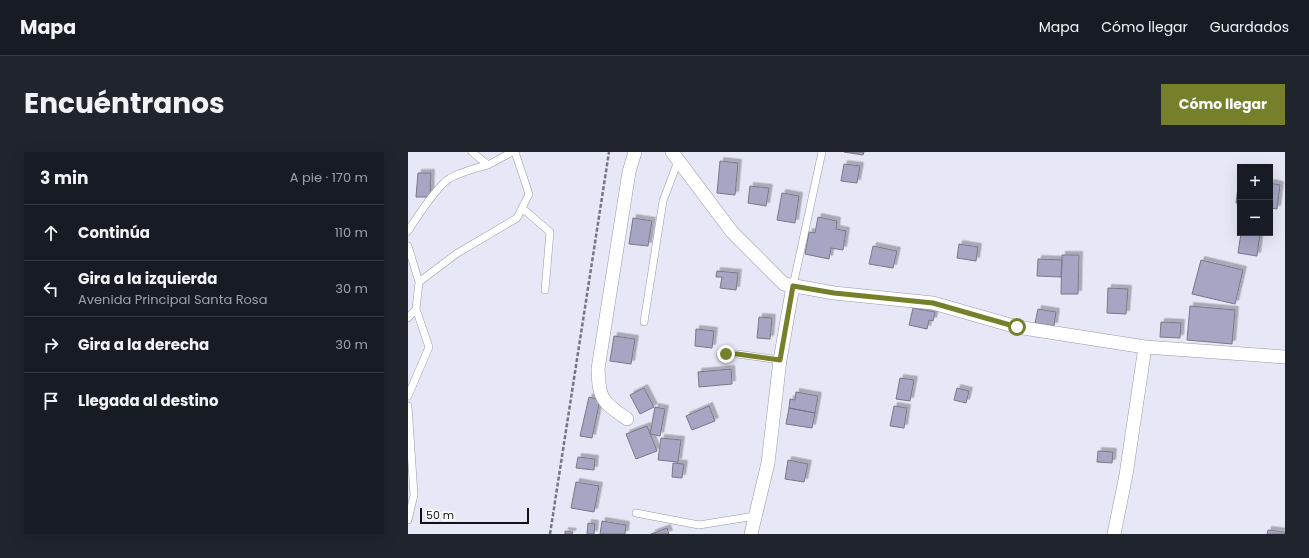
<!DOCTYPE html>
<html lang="es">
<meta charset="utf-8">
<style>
:root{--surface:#171b24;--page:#20242c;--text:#f1f3f6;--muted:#9ea1a6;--line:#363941;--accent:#76802b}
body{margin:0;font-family:Poppins,sans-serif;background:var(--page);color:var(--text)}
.controls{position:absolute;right:12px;top:12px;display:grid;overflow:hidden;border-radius:0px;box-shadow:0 4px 16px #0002}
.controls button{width:36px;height:36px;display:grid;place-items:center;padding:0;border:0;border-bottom:1px solid var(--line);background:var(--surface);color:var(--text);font:20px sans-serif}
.scale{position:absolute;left:12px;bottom:10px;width:109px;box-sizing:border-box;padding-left:4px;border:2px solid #111116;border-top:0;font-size:11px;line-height:14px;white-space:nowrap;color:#111116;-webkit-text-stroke:3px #fff;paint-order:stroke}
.stop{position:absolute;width:12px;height:12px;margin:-9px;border:3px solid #76802b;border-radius:50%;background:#fff}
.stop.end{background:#76802b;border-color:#fff;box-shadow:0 1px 4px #0008}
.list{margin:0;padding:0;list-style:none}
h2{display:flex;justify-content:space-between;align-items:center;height:52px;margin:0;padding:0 16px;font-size:17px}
h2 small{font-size:13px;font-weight:400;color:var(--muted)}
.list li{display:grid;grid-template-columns:26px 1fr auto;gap:12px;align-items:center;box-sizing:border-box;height:56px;padding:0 16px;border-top:1px solid var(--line)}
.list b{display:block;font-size:15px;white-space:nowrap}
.list p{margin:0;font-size:13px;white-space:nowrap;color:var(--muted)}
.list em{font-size:13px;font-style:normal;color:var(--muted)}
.icon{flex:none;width:22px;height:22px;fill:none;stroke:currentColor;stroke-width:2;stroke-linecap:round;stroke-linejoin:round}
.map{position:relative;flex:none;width:877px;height:382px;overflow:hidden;border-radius:0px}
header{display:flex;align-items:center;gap:24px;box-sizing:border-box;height:56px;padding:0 20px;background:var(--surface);border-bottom:1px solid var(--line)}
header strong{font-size:19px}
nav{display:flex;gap:22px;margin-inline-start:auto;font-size:14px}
.intro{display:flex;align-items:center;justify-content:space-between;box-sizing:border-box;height:96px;padding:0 24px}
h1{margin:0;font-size:28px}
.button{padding:10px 18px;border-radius:0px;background:var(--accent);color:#fff;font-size:14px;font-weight:700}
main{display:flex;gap:24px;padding:0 24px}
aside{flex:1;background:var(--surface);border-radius:0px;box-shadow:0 4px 16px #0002}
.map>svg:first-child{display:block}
.building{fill:#a6a6c4;stroke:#787886;filter:url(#shadow)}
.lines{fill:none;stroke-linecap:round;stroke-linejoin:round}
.service-casing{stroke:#9898a6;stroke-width:8}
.minor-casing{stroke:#9898a6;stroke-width:14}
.path{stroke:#75767f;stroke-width:2.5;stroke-dasharray:4 2;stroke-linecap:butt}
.service{stroke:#fff;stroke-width:7}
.minor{stroke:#fff;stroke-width:13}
.route{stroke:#76802b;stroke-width:5}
</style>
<header>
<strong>Mapa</strong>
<nav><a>Mapa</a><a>Cómo llegar</a><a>Guardados</a></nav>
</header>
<div class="intro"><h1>Encuéntranos</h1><a class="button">Cómo llegar</a></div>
<main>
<aside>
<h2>3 min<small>A pie · 170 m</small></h2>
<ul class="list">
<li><svg class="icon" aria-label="ahead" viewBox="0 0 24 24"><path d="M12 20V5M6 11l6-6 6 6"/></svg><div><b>Continúa</b></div><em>110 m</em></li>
<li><svg class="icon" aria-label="left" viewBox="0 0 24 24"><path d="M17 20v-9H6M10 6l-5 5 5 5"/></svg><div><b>Gira a la izquierda</b><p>Avenida Principal Santa Rosa</p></div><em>30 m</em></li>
<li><svg class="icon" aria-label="right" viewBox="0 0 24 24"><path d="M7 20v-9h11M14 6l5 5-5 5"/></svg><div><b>Gira a la derecha</b></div><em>30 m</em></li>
<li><svg class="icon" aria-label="arrive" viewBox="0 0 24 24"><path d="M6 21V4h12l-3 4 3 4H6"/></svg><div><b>Llegada al destino</b></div></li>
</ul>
</aside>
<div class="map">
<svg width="877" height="382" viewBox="0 0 877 382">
<defs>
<filter id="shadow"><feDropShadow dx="3.5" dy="-3.5" stdDeviation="0" flood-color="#0004"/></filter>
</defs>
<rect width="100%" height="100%" fill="#e7e8f7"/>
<path class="building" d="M436,0H456L455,3Z
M312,9L330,11L327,43L309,41Z
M436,12L452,14L449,31L433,29Z
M10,21H23L22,45H8Z
M831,27H832V52L828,51Z
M862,31L872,33L869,57L862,56Z
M342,34L361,36L358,54L340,51Z
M374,41L391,44L387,71L369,68Z
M410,65L429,69L428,77L438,79L435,98L423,96L421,107L397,102L401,80L407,81Z
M225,66L244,69L240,94L221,92Z
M833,81H852L849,104L830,101Z
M551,92L570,95L568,109L549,106Z
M465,94L489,99L485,116L461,112Z
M654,103H671L670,142H653Z
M630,107L654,108L653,125L629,124Z
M793,108L835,118L827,152L784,142Z
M309,119L330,121L328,138L312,136L314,125H308Z
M700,136L720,137L718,162L699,161Z
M782,154L827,158L824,192L779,188Z
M505,156L527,160L525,169L521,168L519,177L501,173Z
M630,157L648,160L646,174L627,171Z
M351,165L364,166L362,187L349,186Z
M753,170L773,171L772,186L752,185Z
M288,177L306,179L304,196L287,194Z
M206,184L227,187L223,212L202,209Z
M323,217L324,232L291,235L290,220Z
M492,226L506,228L502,249L488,247Z
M236,236L246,255L232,262L222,243Z
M549,236L561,239L558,251L546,248Z
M388,240L410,244L407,261L381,256L382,247L387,248Z
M181,245L192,248L184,286L172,284Z
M301,254L307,269L284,278L278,264Z
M486,254L499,256L496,276L482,274Z
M247,255L257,257L252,284L242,282Z
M381,256L407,261L404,276L378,272Z
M239,274L249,299L228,307L218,282Z
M253,286L273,288L270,310L250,308Z
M690,299L705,300L704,311L689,310Z
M170,305L187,307L186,318L168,316Z
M380,308L400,312L396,330L377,327Z
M265,311L276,312L274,326L264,325Z
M168,330L191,334L186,360L163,356Z
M194,369L218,373L217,382H192Z
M180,371L187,372L186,382H179Z
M259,376L261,382H243Z
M860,378L877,380V382H859Z
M157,379L165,380L164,382H157Z"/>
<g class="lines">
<defs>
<path id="service" d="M64,0L80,13L104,0
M114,56L142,80L137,138
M0,79C9,65 29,34 42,26C54,20 67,16 80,13
M0,94L11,130L48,102L109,66L121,42L107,0
M385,134L414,0
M0,166L8,157L11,130
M236,170L255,49L270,9
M318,202H329L372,208
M0,244L21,195L8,157
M0,254L6,343L0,368
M228,361L291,373L347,364"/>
<path id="minor" d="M264,0L324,80L376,132L426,141L525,151L609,175L737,195L877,205
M219,267C194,249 191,248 190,217L221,20L227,0
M343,382L360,311L372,208L385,134
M706,382L718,323L737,195"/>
</defs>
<use href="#service" class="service-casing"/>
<use href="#minor" class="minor-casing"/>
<path class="path" d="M142,382L201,0"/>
<use href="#service" class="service"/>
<use href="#minor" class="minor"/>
</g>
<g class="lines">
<path class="route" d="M318,202H329L372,208L385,134L426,141L525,151L609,175"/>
</g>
</svg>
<div class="controls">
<button>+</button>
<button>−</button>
</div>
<div class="scale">50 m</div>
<div class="stop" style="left:609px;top:175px"></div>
<div class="stop end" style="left:318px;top:202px"></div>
</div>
</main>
